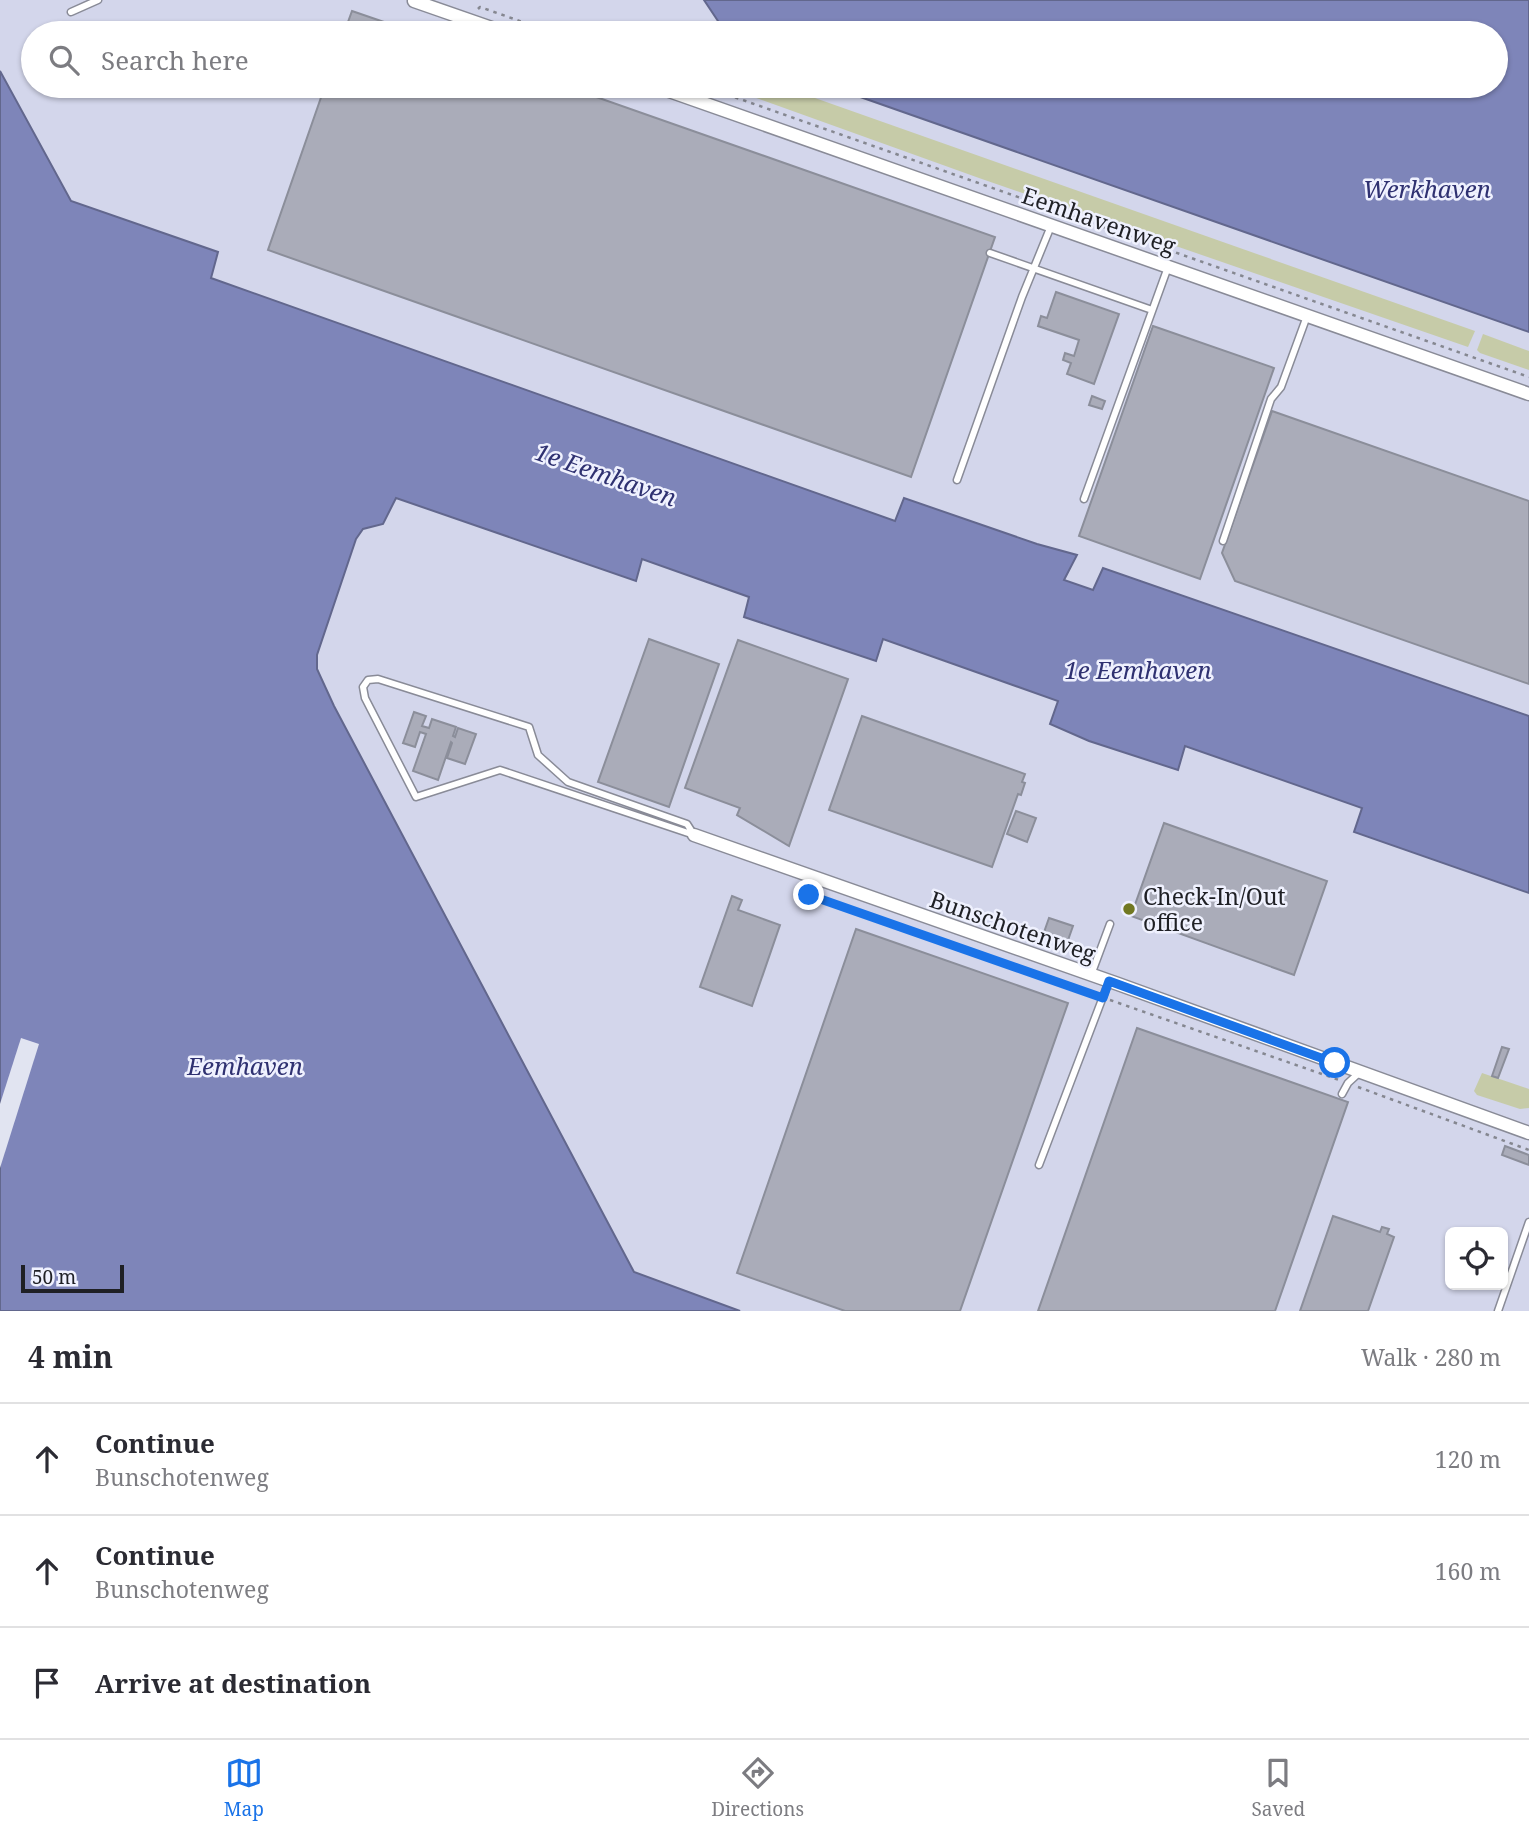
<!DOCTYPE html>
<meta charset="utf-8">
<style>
:root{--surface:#fff;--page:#f7f7f7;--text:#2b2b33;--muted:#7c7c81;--line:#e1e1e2;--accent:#1a73e8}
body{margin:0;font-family:"Noto Serif",serif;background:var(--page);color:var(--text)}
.controls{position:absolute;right:21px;bottom:21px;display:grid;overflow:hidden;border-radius:10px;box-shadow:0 2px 5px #0004}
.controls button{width:63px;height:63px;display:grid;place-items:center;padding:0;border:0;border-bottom:2px solid var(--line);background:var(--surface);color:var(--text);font:35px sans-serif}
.scale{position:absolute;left:21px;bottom:18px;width:103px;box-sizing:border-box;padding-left:7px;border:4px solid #1f2025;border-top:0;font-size:19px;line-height:24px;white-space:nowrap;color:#1f2025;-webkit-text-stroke:5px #eff1fe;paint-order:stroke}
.stop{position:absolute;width:21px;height:21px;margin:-16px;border:5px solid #1a73e8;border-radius:50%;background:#fff}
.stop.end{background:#1a73e8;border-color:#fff;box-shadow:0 2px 7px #0008}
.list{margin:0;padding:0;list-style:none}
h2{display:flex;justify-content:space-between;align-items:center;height:91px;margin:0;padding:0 28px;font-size:30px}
h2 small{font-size:23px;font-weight:400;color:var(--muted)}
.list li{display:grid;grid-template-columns:46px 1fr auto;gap:21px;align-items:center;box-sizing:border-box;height:112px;padding:0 28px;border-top:2px solid var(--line)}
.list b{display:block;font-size:26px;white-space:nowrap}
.list p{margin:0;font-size:23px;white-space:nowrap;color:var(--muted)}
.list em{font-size:23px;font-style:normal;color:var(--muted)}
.icon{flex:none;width:38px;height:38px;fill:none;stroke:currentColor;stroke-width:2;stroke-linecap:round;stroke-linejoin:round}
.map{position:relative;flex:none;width:1529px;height:1311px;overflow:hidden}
.search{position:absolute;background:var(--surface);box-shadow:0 2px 5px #0004;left:21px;right:21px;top:21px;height:77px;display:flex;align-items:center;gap:18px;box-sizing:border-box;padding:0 24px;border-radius:38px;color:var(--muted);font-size:26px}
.sheet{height:427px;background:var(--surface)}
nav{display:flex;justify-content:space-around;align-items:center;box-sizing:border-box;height:98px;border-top:2px solid var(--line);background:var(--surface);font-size:19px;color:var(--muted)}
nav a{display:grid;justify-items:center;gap:4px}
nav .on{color:var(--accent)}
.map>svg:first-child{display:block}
.built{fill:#d3d6eb;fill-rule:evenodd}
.green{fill:#c6cba8}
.water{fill:#7e85b9;stroke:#62678d;stroke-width:2}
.pier{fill:#e1e4f1}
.building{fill:#aaacb9;stroke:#8b8e9a;stroke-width:2}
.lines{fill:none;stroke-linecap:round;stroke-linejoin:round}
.service-casing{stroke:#898b97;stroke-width:9}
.minor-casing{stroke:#898b97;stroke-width:15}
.path{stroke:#858790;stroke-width:2.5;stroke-dasharray:3.5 5;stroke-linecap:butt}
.service{stroke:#fff;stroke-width:6}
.minor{stroke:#fff;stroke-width:12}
.route{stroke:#1a73e8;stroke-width:9}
.poi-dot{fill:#717821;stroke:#eff1fe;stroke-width:2.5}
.labels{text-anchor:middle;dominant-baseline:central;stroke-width:5;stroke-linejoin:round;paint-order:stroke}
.street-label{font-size:23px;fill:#1f2025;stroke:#eff1fe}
.poi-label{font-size:23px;fill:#1f2025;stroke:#eff1fe;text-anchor:start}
.water-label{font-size:24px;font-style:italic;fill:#2f3171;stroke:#eff1fe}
</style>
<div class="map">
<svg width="1529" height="1311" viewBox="0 0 1529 1311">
<rect width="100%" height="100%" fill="#e1e4f1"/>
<path class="built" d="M0,0H758L825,33H33V86H965L1529,296V1311H619L0,253ZM1450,1232H1503V1285H1450Z"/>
<path class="green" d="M723,86H781L1475,331L1468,347L979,178Z
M1483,334L1529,351V370L1480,353L1477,350Z
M1482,1073L1529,1089V1108L1520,1109L1477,1095L1474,1091Z"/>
<path class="water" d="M704,0H1529V332L829,86H1496V33H726Z
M0,71L71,201L218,252L211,278L895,521L904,498L1037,544L1077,555L1064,580L1093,590L1103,568L1529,716V893L1354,832L1362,808L1185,746L1178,770L1089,741L1050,724L1058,701L883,639L876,661L744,617L749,597L642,559L636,581L396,498L383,524L363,529L356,539L317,655V669L334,706L634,1272L740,1311H0Z"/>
<path class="pier" d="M21,1038L39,1044L0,1168V1104Z"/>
<path class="building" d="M352,11L416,33H344Z
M325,86H565L995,237L911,477L268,250Z
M1056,292L1119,314L1094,384L1067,374L1071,363L1063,360L1065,353L1074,356L1079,340L1038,326L1041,316L1047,318Z
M1153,326L1274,368L1200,579L1079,536Z
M1092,396L1105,401L1102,409L1089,405Z
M1272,411L1529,501V684L1235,581L1222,553Z
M649,639L719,664L669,807L598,782Z
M738,640L848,679L789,846L737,815L740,808L685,788Z
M414,712L426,716L422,726L429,728L432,719L456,727L453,736L455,737L458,728L476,734L465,764L447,758L452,743L451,742L438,780L413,771L426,734L420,732L415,747L403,743Z
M862,716L1025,774L1022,782L1025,783L1021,795L1018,794L992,867L829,810Z
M1016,811L1036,818L1027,842L1007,834Z
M1164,823L1327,881L1294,975L1131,916Z
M732,896L742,900L738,910L780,925L752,1006L700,987Z
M1049,918L1073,926L1067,943L1043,935Z
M856,929L1068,1003L960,1311H845L737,1273Z
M1137,1028L1348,1102L1275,1311H1038Z
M1502,1047L1509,1049L1498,1078L1492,1076Z
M1505,1146L1529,1155V1165L1502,1155Z
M1333,1216L1380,1232L1382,1227L1389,1229L1387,1234L1394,1237L1368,1311H1300Z"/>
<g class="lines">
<defs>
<path id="service" d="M71,12L98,0
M990,253L1152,310
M957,480L1022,297L1051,226
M1084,499L1168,267
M1223,541L1271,399L1281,387L1307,316
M378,679L529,727L538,755L568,782L687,824L694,835L500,770L416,797L365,698L363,687L368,680Z
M1091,975L1110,924
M1342,1094L1348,1083L1360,1072
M1039,1165L1109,981
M1498,1311L1529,1222"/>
<path id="minor" d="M414,1L506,33
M655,86L1529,394
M694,835L1118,984L1529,1133"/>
</defs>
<use href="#service" class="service-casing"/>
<use href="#minor" class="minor-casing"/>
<path class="path" d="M478,9L480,7L554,33
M703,86L1529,377
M806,889L809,895L1094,995
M1110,1000L1339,1080
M1358,1087L1529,1150"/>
<use href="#service" class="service"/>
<use href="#minor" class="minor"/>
</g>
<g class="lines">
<path class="route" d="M809,895L1103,998L1109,981L1335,1063"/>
</g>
<circle class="poi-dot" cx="1129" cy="909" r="7"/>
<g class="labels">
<g class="street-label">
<text transform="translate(1099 220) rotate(19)">Eemhavenweg</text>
<text transform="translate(1013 926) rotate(19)">Bunschotenweg</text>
</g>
<g class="poi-label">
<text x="1143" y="896">Check-In/Out<tspan x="1143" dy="26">office</tspan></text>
</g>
<g class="water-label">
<text x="1427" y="188">Werkhaven</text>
<text transform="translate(606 474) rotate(19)">1e Eemhaven</text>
<text x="1138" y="669">1e Eemhaven</text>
<text x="245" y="1065">Eemhaven</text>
</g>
</g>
</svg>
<div class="controls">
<button><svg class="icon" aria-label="locate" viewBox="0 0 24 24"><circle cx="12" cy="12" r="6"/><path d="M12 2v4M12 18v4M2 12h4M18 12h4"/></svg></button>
</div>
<div class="scale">50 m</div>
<div class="stop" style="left:1335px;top:1063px"></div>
<div class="stop end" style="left:809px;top:895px"></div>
<div class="search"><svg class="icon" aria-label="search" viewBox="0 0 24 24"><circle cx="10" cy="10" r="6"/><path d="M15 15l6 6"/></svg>Search here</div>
</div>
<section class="sheet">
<h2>4 min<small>Walk · 280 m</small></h2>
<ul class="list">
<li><svg class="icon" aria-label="ahead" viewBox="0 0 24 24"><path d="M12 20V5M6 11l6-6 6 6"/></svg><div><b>Continue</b><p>Bunschotenweg</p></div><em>120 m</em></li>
<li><svg class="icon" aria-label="ahead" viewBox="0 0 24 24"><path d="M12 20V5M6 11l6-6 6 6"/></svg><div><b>Continue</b><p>Bunschotenweg</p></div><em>160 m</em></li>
<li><svg class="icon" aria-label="arrive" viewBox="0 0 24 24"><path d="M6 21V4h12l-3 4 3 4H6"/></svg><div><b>Arrive at destination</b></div></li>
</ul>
</section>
<nav>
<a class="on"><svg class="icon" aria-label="map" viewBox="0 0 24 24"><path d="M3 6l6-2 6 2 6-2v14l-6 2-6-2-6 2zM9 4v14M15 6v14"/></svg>Map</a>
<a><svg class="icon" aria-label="directions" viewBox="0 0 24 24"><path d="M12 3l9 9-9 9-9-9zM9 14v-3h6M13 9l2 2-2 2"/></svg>Directions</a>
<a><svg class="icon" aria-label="saved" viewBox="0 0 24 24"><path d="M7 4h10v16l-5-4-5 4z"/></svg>Saved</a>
</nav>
